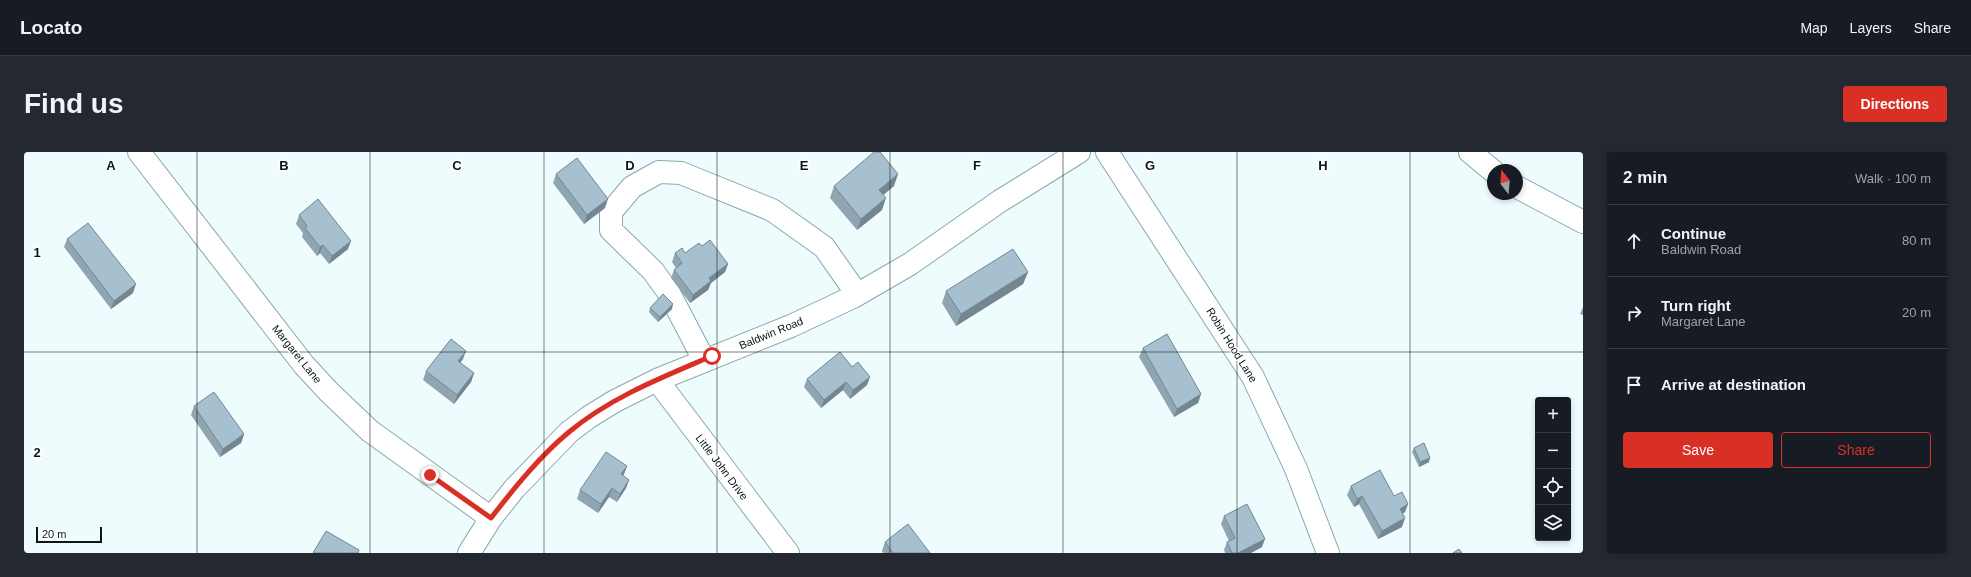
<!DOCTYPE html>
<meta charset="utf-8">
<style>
:root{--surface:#171b24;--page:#242831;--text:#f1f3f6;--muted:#9ea1a6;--line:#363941;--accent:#d93025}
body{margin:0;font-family:Arial,sans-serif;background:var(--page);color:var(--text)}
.controls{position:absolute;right:12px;bottom:12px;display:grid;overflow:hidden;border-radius:4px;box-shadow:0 2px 6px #0003}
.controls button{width:36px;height:36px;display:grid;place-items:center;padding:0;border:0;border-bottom:1px solid var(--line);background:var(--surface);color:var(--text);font:20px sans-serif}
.compass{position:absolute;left:1463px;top:12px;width:36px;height:36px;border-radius:50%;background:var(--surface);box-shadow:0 2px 6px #0003;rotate:344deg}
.scale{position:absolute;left:12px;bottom:10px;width:66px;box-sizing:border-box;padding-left:4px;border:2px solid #0a1718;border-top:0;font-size:11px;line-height:14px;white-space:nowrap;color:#0a1718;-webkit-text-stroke:3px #fff;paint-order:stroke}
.stop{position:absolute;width:12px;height:12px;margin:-9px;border:3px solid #d93025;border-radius:50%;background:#fff}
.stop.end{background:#d93025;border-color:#fff;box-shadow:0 1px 4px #0008}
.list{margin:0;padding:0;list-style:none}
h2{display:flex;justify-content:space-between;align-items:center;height:52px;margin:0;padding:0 16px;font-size:17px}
h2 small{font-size:13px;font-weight:400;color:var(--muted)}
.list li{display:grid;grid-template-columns:26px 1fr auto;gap:12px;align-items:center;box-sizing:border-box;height:72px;padding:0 16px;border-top:1px solid var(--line)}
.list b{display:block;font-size:15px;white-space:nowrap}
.list p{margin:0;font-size:13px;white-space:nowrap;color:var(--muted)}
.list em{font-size:13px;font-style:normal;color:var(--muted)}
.actions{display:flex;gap:8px;padding:12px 16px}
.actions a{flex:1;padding:9px 0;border:1px solid var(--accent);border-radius:4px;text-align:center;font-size:14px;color:var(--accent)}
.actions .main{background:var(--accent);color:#fff}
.icon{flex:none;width:22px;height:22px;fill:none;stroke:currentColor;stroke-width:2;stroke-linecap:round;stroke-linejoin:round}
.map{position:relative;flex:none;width:1559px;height:401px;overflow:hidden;border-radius:4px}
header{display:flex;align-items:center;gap:24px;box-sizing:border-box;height:56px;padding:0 20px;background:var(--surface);border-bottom:1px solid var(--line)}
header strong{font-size:19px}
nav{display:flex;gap:22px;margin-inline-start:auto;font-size:14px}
.intro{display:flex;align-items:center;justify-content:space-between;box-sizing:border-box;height:96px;padding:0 24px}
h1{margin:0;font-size:28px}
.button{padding:10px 18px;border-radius:4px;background:var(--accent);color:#fff;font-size:14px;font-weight:700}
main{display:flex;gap:24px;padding:0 24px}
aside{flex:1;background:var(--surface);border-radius:4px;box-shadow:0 2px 6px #0003}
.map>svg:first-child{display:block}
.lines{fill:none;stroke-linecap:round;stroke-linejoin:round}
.minor-casing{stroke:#88a8ac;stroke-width:24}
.minor{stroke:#fff;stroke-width:22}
.wall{fill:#8fa5b2}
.shaded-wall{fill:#748691}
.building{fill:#a6c0cf;stroke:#748691}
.route{stroke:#d93025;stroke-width:5}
.grid{fill:none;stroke:#0a1718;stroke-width:1;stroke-opacity:0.55}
.labels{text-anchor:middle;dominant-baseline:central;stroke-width:3;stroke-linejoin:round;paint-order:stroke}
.street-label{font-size:11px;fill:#0a1718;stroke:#fff}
.grid-label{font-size:13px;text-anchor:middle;font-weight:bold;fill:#0a1718;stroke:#fff;stroke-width:3;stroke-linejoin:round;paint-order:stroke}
</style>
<header>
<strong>Locato</strong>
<nav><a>Map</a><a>Layers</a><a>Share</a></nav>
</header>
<div class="intro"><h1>Find us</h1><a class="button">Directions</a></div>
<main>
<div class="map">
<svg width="1559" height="401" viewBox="0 0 1559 401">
<rect width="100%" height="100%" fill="#effcfe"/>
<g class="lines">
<defs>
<path id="minor" d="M115,0L280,213L305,240L346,279L467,366
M1083,0L1229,225L1272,317L1304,401
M1446,0L1469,19
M1493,35L1559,70
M680,208L645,141L629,119L587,78V60L608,35L635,20L657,21L748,58L800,95L833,142
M633,228L764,401
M445,401L467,366L490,337L545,280L565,265L591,249L633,228L767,174L829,145L886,112L976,49L1055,0"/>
</defs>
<use href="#minor" class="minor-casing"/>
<use href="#minor" class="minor"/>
</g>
<path class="wall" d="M532,22L581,56L560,72L529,31Z
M810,34H870L859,43L858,58L833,78L806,46Z
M275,63L324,97L305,112L296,101L293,104L278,85L279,81L272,72Z
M43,87L109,141L87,157L40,95Z
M678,94L704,112L701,120L687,131L684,138L666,151L647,126L650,118L652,116L648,110L651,101H661Z
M1004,120L999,132L932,174L918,151L922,139Z
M1559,155V163L1556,162Z
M626,156L648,157L634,170L625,160Z
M1119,196L1177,242L1174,251L1150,265L1115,205Z
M816,200L843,233L826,247L819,238L797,256L780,235L783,227Z
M439,207L436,211L450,221L447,230L430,252L399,228L402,219Z
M170,254L220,282L217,291L196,305L167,263Z
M1390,296L1405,310L1395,315L1388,300Z
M603,314L599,324L605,328L602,336L593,350L585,345L574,361L553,347L556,338Z
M1327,334L1370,344L1384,352L1381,360L1378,362V375L1354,387L1335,352L1330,355L1323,343Z
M1200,364L1238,395L1227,401H1201L1200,398L1203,390L1205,389L1197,372Z
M861,390L906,401H859L858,399Z"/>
<path class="shaded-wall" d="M874,22L870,34L851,50L855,38Z
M862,46L858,58L833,78L837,67Z
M584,47L581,56L560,72L563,63Z
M327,89L324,97L305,112L308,104Z
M299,93L296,101L293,104L296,95Z
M704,112L701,120L687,131L684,138L666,151L669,143L685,126Z
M1004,120L999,132L932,174L937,162Z
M112,132L109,141L87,157L90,149Z
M649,152L648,157L634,170L636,165Z
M442,199L439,207L431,218L434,209Z
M450,221L447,230L430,252L433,243Z
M846,225L843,233L826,247L829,238Z
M822,230L819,238L797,256L800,248Z
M1177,242L1174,251L1150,265L1153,257Z
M220,282L217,291L196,305L199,297Z
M1406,306L1405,310L1395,315L1396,310Z
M603,314L600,322L594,331L597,322Z
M605,328L602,336L593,350L596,342Z
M588,336L585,345L574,361L577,352Z
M1338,344L1335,352L1330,355L1333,347Z
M1384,352L1381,360L1373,365L1376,357Z
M1381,366L1378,375L1354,387L1358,379Z
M1241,387L1238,395L1227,401H1214Z"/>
<path class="building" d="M850,0H856L874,22L855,38L862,46L837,67L810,34Z
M553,6L584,47L563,63L532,22Z
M294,47L327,89L308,104L299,93L296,95L281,76L283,74L275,63Z
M64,71L112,132L90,149L43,87Z
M686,88L704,112L685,126L687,129L669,143L650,118L658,111L651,101L658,96L661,101L675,91L678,94Z
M989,97L1004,120L937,162L922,139Z
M639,142L649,152L636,165L626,156Z
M1143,182L1177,242L1153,257L1119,196Z
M427,187L442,199L434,209L450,221L433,243L402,219Z
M816,200L828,215L834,210L846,225L829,238L822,230L800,248L783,227Z
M190,240L220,282L199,297L170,254Z
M1400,291L1406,306L1396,310L1390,296Z
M582,300L603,314L597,322L605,328L596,342L588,336L577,352L556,338Z
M1356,318L1370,344L1378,340L1384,352L1376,357L1381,366L1358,379L1338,344L1333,347L1327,334Z
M1223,352L1241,387L1214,401H1208L1203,390L1211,386L1200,364Z
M884,372L906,401H869L861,390Z
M302,379L335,398L334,401H289Z
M1435,397L1438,401H1429Z"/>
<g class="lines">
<path class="route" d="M406,323L467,366C491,335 516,304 545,280C587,245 639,225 688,204"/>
</g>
<path class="grid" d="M173,0V401M346,0V401M520,0V401M693,0V401M866,0V401M1039,0V401M1213,0V401M1386,0V401M0,200H1559"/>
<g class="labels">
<g class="street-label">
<text transform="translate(747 181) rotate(-22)">Baldwin Road</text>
<text transform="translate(1208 193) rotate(58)">Robin Hood Lane</text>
<text transform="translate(273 202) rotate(51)">Margaret Lane</text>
<text transform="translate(698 315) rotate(53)">Little John Drive</text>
</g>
</g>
<g class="grid-label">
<text x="87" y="18">A</text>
<text x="260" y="18">B</text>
<text x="433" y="18">C</text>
<text x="606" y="18">D</text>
<text x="780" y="18">E</text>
<text x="953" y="18">F</text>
<text x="1126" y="18">G</text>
<text x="1299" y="18">H</text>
<text x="13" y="105">1</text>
<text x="13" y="305">2</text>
</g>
</svg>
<div class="controls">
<button>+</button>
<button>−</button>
<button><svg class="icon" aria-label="locate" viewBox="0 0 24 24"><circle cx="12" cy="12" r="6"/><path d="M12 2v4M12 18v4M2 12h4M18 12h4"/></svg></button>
<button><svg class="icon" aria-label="layers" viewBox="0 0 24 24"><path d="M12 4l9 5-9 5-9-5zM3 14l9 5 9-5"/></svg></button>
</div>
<svg class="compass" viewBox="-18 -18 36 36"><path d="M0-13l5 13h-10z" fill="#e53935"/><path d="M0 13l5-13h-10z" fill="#9ea1a6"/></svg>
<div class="scale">20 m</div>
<div class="stop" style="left:688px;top:204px"></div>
<div class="stop end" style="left:406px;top:323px"></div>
</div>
<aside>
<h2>2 min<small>Walk · 100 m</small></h2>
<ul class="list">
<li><svg class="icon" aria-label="ahead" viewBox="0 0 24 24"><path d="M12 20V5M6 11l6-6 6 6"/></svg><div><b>Continue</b><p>Baldwin Road</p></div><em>80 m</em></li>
<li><svg class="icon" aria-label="right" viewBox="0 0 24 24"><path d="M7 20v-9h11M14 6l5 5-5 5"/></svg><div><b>Turn right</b><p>Margaret Lane</p></div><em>20 m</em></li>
<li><svg class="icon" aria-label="arrive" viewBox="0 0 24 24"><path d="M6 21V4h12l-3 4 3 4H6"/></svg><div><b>Arrive at destination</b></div></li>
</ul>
<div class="actions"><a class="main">Save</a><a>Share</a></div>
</aside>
</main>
